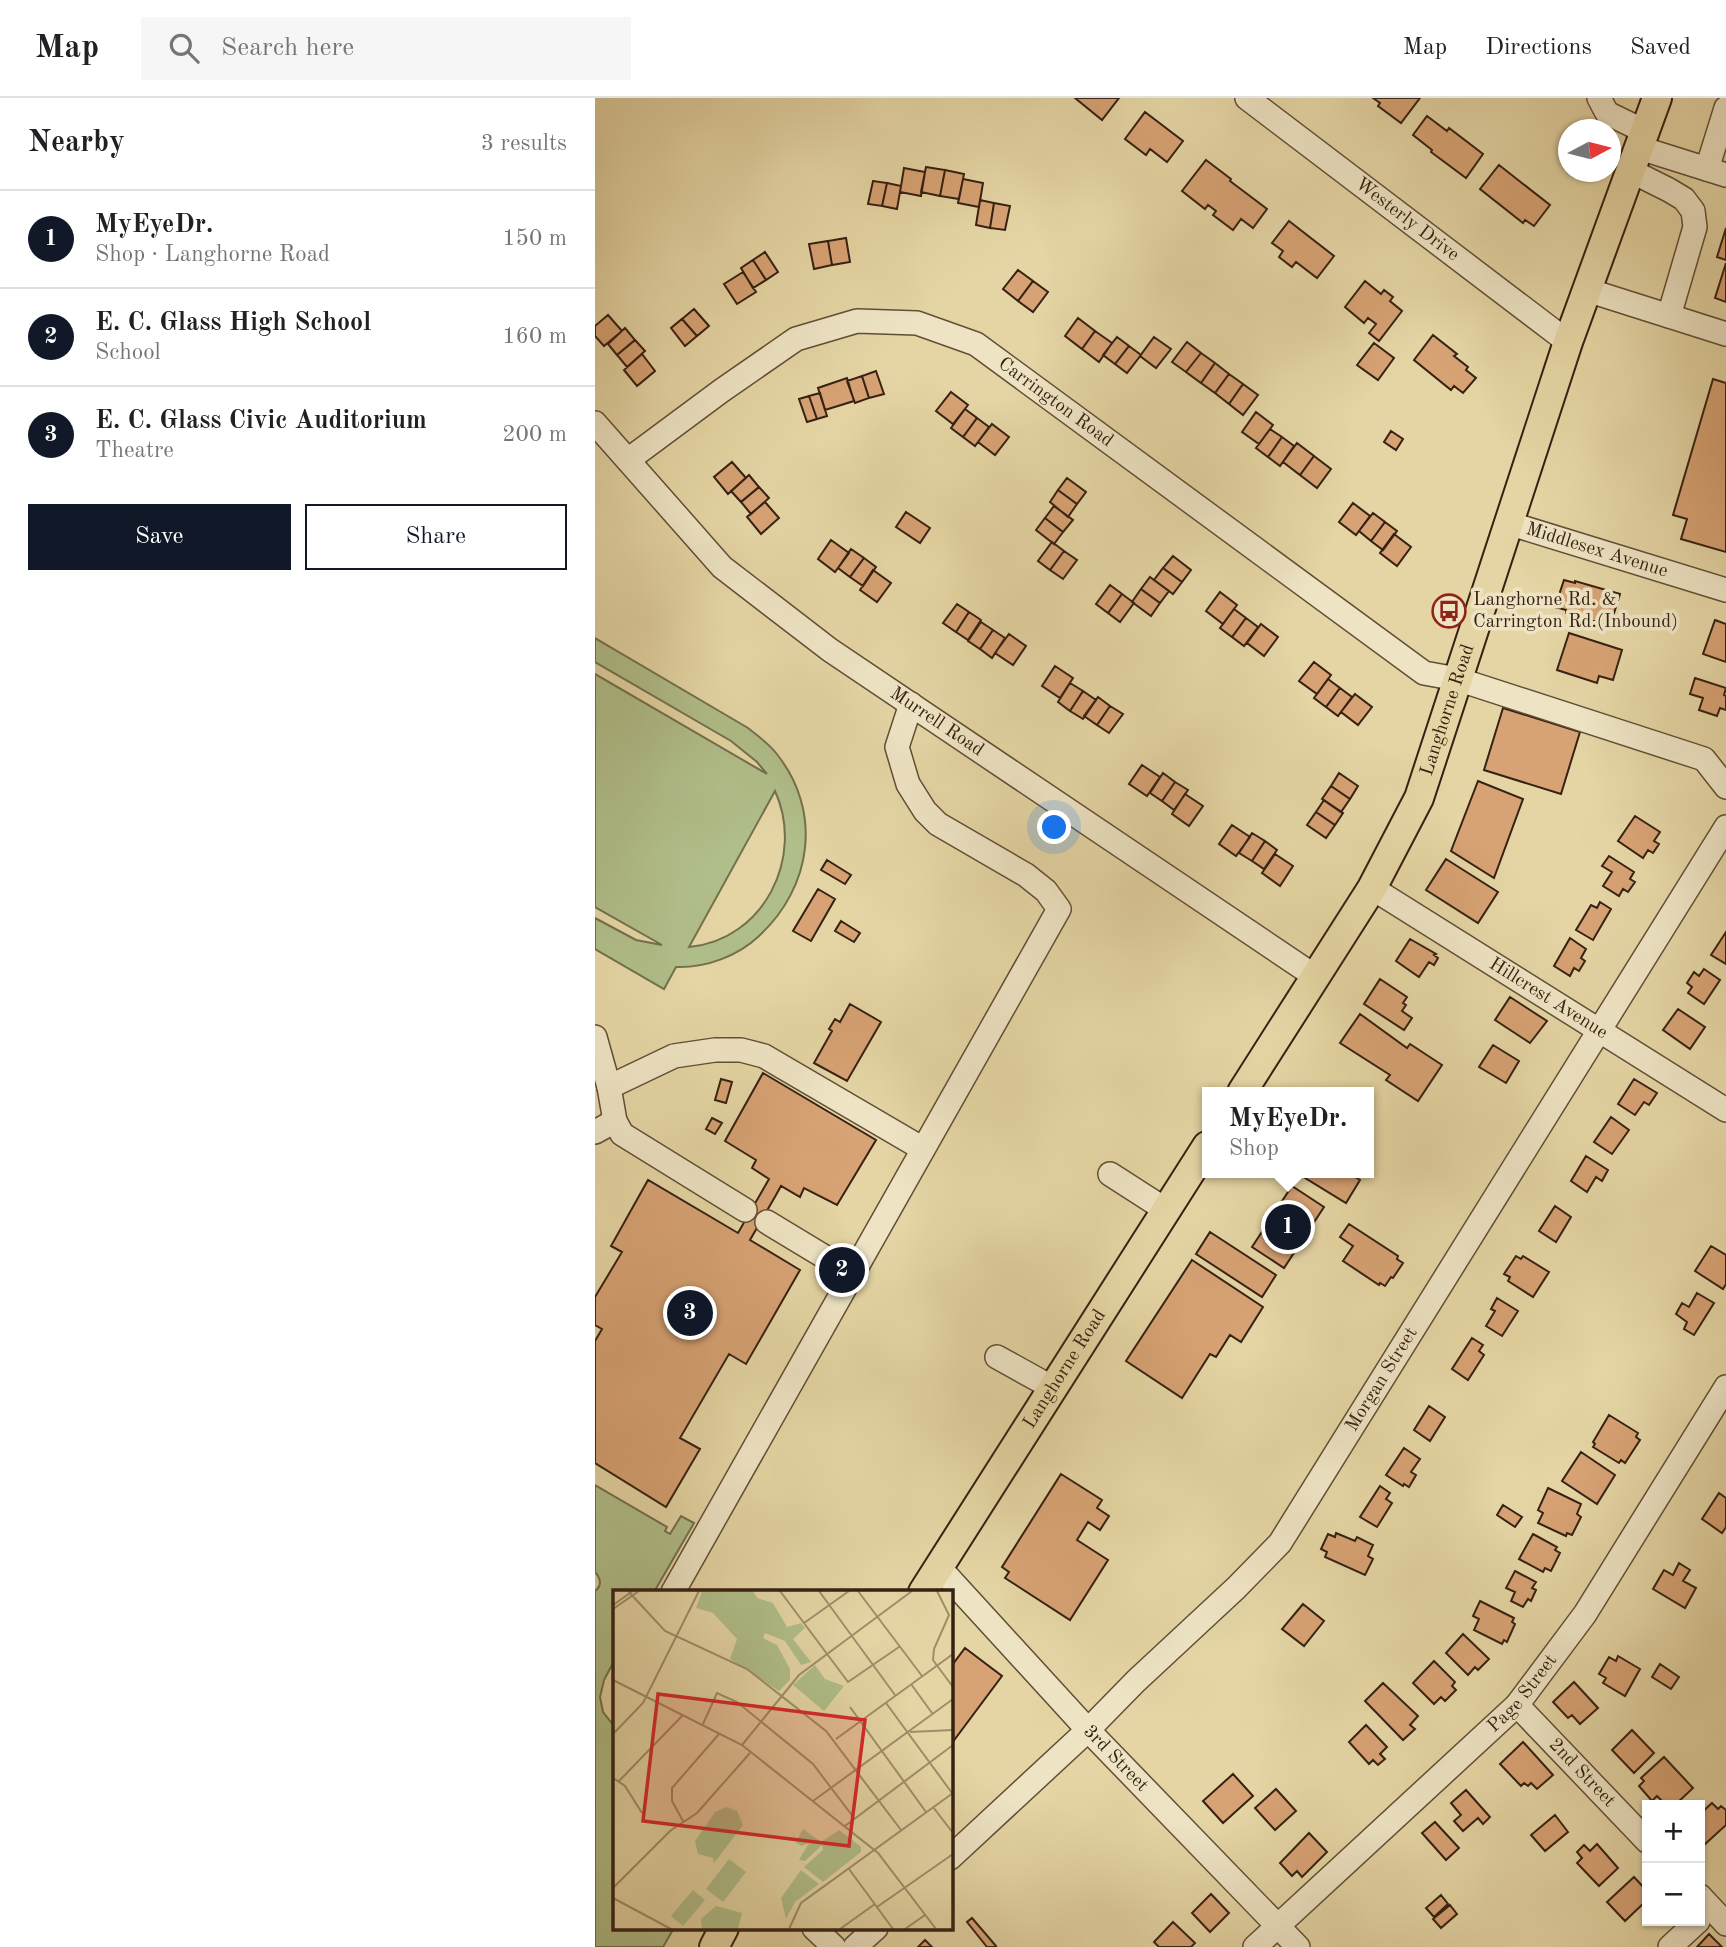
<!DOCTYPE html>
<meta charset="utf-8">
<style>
:root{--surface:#fff;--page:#f6f6f6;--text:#202124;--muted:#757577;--line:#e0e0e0;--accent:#111827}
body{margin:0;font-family:"Old Standard TT",serif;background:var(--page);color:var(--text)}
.controls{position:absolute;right:21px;bottom:21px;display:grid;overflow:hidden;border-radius:0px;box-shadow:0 2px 5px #0004}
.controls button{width:63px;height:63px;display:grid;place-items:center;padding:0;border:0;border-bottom:2px solid var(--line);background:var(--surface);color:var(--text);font:35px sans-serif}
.compass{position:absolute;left:963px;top:21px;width:63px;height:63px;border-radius:50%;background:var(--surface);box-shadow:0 2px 5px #0004;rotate:83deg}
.you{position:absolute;left:460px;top:730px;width:24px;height:24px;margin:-18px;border:5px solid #fff;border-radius:50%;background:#1a73e8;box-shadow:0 0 0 10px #1a73e833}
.badge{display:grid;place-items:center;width:46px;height:46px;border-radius:50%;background:var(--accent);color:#fff;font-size:23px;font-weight:700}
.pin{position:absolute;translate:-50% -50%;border:4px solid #fff;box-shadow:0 2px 7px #0006}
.popup{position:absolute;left:607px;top:989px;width:172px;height:91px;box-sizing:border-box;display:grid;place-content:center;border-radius:0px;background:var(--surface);filter:drop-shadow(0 2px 5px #0005);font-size:23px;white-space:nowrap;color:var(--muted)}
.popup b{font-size:26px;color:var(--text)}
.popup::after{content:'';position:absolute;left:50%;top:100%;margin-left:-14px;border:14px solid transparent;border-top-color:var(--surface)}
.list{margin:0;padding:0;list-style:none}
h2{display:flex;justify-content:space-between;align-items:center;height:91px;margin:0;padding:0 28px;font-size:30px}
h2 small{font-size:23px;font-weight:400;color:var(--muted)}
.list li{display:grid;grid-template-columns:46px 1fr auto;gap:21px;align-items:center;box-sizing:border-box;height:98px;padding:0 28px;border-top:2px solid var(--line)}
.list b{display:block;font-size:26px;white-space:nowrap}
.list p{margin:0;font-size:23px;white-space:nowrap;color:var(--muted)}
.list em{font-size:23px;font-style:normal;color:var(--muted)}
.actions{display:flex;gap:14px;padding:21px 28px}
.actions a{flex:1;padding:16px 0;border:2px solid var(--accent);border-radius:0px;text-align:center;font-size:24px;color:var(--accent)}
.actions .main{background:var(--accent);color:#fff}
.icon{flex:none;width:38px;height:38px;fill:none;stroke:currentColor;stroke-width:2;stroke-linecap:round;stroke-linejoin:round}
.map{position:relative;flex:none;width:1131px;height:1849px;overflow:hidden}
header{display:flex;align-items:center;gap:42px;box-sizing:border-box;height:98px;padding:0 35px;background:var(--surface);border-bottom:2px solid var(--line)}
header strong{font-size:33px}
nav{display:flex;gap:38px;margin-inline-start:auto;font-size:24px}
.search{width:490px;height:63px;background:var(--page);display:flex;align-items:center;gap:18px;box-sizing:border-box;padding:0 24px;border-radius:0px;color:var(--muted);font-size:26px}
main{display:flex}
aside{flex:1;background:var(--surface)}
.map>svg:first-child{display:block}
.green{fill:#b0be89;stroke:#73704e;stroke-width:2;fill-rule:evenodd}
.building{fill:#d7a274;stroke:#362112;stroke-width:2}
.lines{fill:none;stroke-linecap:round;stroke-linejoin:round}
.minor-casing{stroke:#624e36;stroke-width:26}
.major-casing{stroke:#362112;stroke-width:32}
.minor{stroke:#eee4c4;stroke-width:23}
.major{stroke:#e5d5a4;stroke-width:28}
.labels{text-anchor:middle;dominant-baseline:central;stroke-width:7;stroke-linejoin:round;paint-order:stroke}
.street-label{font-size:19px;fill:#362112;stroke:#eee4c4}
.poi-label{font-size:19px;fill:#362112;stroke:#eee4c4;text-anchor:start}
.inset-road{fill:none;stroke:#9f8d6a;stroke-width:2}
.view{fill:#d62828;fill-opacity:0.15;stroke:#d62828;stroke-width:3.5}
.inset-edge{fill:none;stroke:#362112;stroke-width:3.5}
</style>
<header>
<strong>Map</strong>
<div class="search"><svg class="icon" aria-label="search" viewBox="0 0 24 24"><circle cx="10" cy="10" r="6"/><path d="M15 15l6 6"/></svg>Search here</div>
<nav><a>Map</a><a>Directions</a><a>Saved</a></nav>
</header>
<main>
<aside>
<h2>Nearby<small>3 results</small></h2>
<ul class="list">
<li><span class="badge">1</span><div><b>MyEyeDr.</b><p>Shop · Langhorne Road</p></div><em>150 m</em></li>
<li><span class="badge">2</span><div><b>E. C. Glass High School</b><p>School</p></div><em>160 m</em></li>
<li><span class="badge">3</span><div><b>E. C. Glass Civic Auditorium</b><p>Theatre</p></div><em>200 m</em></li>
</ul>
<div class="actions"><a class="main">Save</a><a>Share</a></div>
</aside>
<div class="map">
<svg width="1131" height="1849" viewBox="0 0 1131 1849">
<rect width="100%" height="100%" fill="#e5d5a4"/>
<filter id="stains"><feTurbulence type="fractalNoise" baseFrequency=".00286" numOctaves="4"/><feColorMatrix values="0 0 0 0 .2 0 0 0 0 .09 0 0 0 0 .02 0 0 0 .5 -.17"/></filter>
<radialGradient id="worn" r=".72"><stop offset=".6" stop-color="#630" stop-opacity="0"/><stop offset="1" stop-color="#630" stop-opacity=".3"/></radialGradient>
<path class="green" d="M0,540L153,630C163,638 173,645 181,655C228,713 217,789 164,838C143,858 111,870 81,869L69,891L0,851V820L41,842L67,847L0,809V576L172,676L162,664L136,643L0,564ZM180,693C210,759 169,842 94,849Z
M0,1387L72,1429L70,1433L75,1436L86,1418L99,1425L59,1494H19V1563L9,1582L5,1599L8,1614L19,1628V1830H79L68,1849H0V1493C7,1488 6,1481 0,1474Z"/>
<path class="building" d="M480,0H524L507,22Z
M778,0H825L806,25L783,8L785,5Z
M550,14L588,43L572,64L555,51L551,57L530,41Z
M832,18L852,33L854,30L888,56L871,80L836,54L837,52L818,37Z
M611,62L636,81L635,83L672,111L658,130L646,121L638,132L618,117L621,113L613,107L610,111L587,93Z
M904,67L955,107L939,128L930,122L928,125L885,91Z
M331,69L350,72L345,98L326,94Z
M309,70L330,74L326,98L305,94Z
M350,72L369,76L364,101L345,98Z
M368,81L388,85L384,109L363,105Z
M278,83L292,85L287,108L273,106Z
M292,85L306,88L302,111L287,108Z
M385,102L399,105L395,130L381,127Z
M399,105L415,108L410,132L395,130Z
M694,123L739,158L722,180L701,164L697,169L684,159L688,153L677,145Z
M1131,130V162L1122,159Z
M251,140L255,164L237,167L233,143Z
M233,143L237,167L219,171L214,146Z
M170,154L183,174L171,182L158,162Z
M158,162L171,182L158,190L146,170Z
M1131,165V204L1120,200Z
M423,172L438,183L423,203L408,191Z
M148,174L161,194L142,206L129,186Z
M438,183L453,194L438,214L423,203Z
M770,183L786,196L789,192L798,199L795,203L807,213L784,243L774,235L781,226L773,220L769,225L750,209Z
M99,211L114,228L102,238L87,221Z
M13,217L27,233L9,248L0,238V228Z
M483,220L500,233L487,251L470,238Z
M87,221L102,238L90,248L76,230Z
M30,230L40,242L22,257L13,246Z
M500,233L517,245L504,264L487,251Z
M838,237L862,256L859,258L873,269L871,272L881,280L868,295L859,288L856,292L819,262Z
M522,239L534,248L520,266L508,257Z
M559,239L576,251L561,270L545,258Z
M40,242L50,253L32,269L22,257Z
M592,244L606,255L591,274L577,264Z
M779,245L799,260L783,282L762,267Z
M534,248L546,257L532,275L520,266Z
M606,255L620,265L606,285L591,274Z
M47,256L60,273L42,288L29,272Z
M620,265L634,276L620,295L606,285Z
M281,273L289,296L274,300L267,278Z
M634,276L648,286L634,306L620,295Z
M267,278L274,300L260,305L252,283Z
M252,280L259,303L230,312L223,290Z
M1118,281L1131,285V454L1086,441L1092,421L1078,417Z
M648,286L663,297L648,317L634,306Z
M356,294L373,307L358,326L341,313Z
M225,295L232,318L222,321L214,298Z
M214,298L222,321L212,324L204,301Z
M370,311L382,320L368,339L356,330Z
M661,314L678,327L664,346L647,334Z
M382,320L394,329L380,348L368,339Z
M397,326L414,339L400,357L383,344Z
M675,331L687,339L673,359L661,350Z
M796,333L808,341L801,352L789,344Z
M687,339L699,348L685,368L673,359Z
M702,345L719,358L705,377L688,364Z
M719,358L736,371L722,390L705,377Z
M137,364L151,380L133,396L119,379Z
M154,377L164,389L146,404L136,393Z
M472,380L491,394L482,406L463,392Z
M164,389L174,400L156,416L146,404Z
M463,392L482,406L473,419L455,404Z
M170,404L184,420L166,436L152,419Z
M758,405L775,418L761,437L744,424Z
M459,408L478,422L468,434L450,420Z
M311,414L335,430L325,445L301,429Z
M778,415L790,424L776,443L764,433Z
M450,420L468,434L459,446L441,432Z
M790,424L802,433L788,452L776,443Z
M799,436L816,449L802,468L785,455Z
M236,442L254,455L240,474L223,461Z
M457,444L469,453L455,472L443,463Z
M256,451L269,460L255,479L243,470Z
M469,453L482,462L468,481L455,472Z
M578,458L596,472L587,484L568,470Z
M269,460L281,469L268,488L255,479Z
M568,470L587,484L578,496L559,482Z
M278,472L296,485L282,504L265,492Z
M555,479L574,493L565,505L546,491Z
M969,482L980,485V483L1025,496L1015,528L971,515V512L960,509Z
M515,487L527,496L513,515L501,506Z
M546,491L565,505L556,518L537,504Z
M625,494L642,507L628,526L611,513Z
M527,496L539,505L525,524L513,515Z
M362,506L374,514L361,534L348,525Z
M639,511L651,520L637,539L625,530Z
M374,514L386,522L373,542L361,534Z
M651,520L663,529L649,548L637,539Z
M1120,522L1131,526V564L1108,556Z
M386,524L398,532L385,551L373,543Z
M666,526L683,539L669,558L652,545Z
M398,532L410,540L397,560L385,551Z
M974,535L1027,552L1018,582L1004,578L1002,585L962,572Z
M414,536L431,548L418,567L400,555Z
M719,564L736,577L722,596L704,583Z
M460,568L478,580L465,600L447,588Z
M1100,580L1131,590L1129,597L1131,598V612L1125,610L1122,618L1104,612L1108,600L1095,596Z
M733,581L745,590L731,609L719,600Z
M475,585L488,593L475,613L463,604Z
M745,590L757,599L743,618L731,609Z
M488,593L501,602L488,621L475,613Z
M760,596L777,609L763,627L746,614Z
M503,599L515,608L502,627L489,618Z
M515,608L528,616L514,635L502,627Z
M908,610L985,634L966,696L889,672Z
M547,667L565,679L552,698L534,686Z
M568,675L580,684L567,703L555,695Z
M744,675L763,688L755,701L736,688Z
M883,683L928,701L899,780L856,753Z
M580,684L593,692L579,712L567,703Z
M736,688L755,701L746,714L727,701Z
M590,696L608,708L594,728L577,716Z
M729,702L748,715L740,727L721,714Z
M721,714L740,727L731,740L712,727Z
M1040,718L1065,734L1059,743L1064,746L1058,755L1053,752L1048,760L1023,743Z
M637,727L655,739L641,758L624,746Z
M657,735L670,743L657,763L644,755Z
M670,743L682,752L669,771L657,763Z
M680,756L698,768L685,788L667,775Z
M1014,758L1039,774L1035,781L1040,784L1033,794L1028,791L1024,798L1008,788L1017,774L1007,768Z
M851,761L903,794L883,825L831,792Z
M232,762L256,777L250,786L226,772Z
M223,791L240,801L216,843L198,833Z
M1005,804L1016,811L998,842L981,832L996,807L1002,810Z
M246,823L265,835L259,844L240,833Z
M1131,834V866L1116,857Z
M975,840L991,851L986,860L990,863L984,873L979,870L975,878L959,868Z
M815,841L841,856L839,857L843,860L839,867L834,864L824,879L801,863Z
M1109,871L1125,882L1109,906L1093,895L1097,889L1092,885L1099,874L1104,878Z
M785,881L812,899L808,905L811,907L807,913L817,920L809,932L769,906Z
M915,899L952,923L935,945L900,922Z
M255,906L286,924L252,983L219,965L237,933L234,931L240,921L245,924Z
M1083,911L1110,929L1095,951L1068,932Z
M765,916L812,950L815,946L847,967L823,1003L791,982L795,977L745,945Z
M898,947L924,963L911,985L884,969Z
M168,975L281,1042L242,1107L209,1090L205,1099L186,1088L181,1097L155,1142L205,1172L151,1266L134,1256L85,1340L105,1351L71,1409L0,1365V1243L7,1231L0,1227V1199L27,1154L16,1148L53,1082L143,1135L174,1081L157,1070L161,1062L130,1043Z
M126,981L137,984L131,1005L120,1002Z
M1039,981L1062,995L1054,1007L1049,1004L1040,1017L1023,1006Z
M1016,1019L1034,1032L1017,1056L999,1044Z
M117,1020L127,1025L120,1036L111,1031Z
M991,1058L1013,1072L1007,1083L1001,1079L992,1094L976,1083Z
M702,1075H760L759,1078L765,1082L751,1105Z
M697,1088L729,1109L689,1170L657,1149Z
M960,1108L976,1119L961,1144L944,1133Z
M754,1126L803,1158L802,1161L808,1165L798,1180L796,1179L790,1188L785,1185L784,1187L748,1163L758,1148L745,1139Z
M615,1134L681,1177L667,1199L601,1156Z
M1116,1148L1131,1157V1186L1128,1191L1100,1173Z
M921,1158L926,1161L928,1158L954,1174L938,1199L913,1183L915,1179L909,1176Z
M597,1162L668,1209L646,1244L635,1237L621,1259L615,1256L587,1300L531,1263Z
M1102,1195L1119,1205L1099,1237L1089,1231L1092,1224L1081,1216L1087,1205L1094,1209Z
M902,1200L923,1213L907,1238L891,1228L900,1213L896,1211Z
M877,1240L888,1247L884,1253L889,1257L873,1282L857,1271Z
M834,1308L850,1319L835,1343L819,1332Z
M1014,1317L1043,1335L1041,1339L1045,1342L1030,1365L1026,1362L1024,1365L998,1349L1000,1346L998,1344Z
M809,1350L825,1361L816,1374L821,1377L814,1389L809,1386L808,1388L791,1377Z
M986,1354L1020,1377L1002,1406L967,1383Z
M466,1376L507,1402L502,1410L514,1418L505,1432L493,1424L482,1442L513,1462L475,1522L410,1480L414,1474L407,1469Z
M785,1388L795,1395L791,1401L797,1405L782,1429L765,1419Z
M953,1390L986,1406L982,1416L986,1419L977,1437L972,1435L971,1438L943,1425L948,1415L943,1412Z
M1124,1395L1131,1400V1429L1127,1435L1107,1421Z
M908,1407L927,1419L920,1429L902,1417Z
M741,1435L760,1443L762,1439L778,1447L773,1458L778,1461L770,1477L730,1459L732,1454L726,1451L733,1436L740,1439Z
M938,1436L962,1449L960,1452L965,1455L956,1473L950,1470L948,1474L924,1461Z
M1084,1465L1095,1472L1088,1483L1101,1490L1090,1510L1058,1491L1069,1472L1078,1477Z
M920,1473L941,1484L937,1490L941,1492L936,1503L933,1501L928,1509L916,1503L920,1494L911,1490Z
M885,1503L919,1520L917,1524L920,1526L912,1544L909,1542L907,1546L879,1532L884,1521L878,1518Z
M708,1506L729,1523L709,1548L687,1531Z
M868,1536L894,1561L883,1572L880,1569L873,1577L851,1555Z
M370,1550L407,1578L357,1645L355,1644V1570Z
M1023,1558L1045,1571L1030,1598L1008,1585L1011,1580L1004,1576L1014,1559L1021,1563Z
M839,1563L860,1584L857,1588L861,1592L850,1603L846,1599L839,1606L818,1585Z
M1065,1566L1084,1579L1076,1591L1057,1579Z
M979,1584L1003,1610L985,1626L977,1617L973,1620L958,1604Z
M788,1585L823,1618L815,1627L820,1631L808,1642L770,1603Z
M771,1627L792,1649L785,1656L790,1661L783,1667L778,1662L774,1666L754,1644Z
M1037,1632L1059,1655L1039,1675L1017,1652Z
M928,1644L958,1677L942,1691L936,1685L933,1688L929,1685L926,1688L905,1666Z
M1069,1659L1098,1690L1080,1707H1071L1062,1698L1057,1703L1044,1688L1049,1683L1046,1680Z
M638,1676L658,1698L628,1725L608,1703Z
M681,1691L701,1713L680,1732L660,1710Z
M871,1692L895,1719L888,1726L883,1720L868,1733L859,1723L866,1717L856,1705Z
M1117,1705L1123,1711L1126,1708L1131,1712V1727L1109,1747L1108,1746L1105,1749V1716Z
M960,1717L973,1734L950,1753L936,1737Z
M840,1724L864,1750L851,1762L827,1735Z
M714,1735L732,1754L707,1779L702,1773L697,1778L685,1765Z
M1002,1746L1023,1770L1004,1788L982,1765L987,1760L982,1754L989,1747L995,1753Z
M1039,1779L1052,1793V1798L1050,1800L1052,1802L1030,1823L1012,1804Z
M616,1796L634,1815L615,1834L597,1815Z
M846,1797L853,1806L839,1819L831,1810Z
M855,1807L862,1816L846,1830L838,1821Z
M377,1820L401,1848L399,1849H392L372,1824Z
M578,1824L600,1845L596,1849H564L559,1844Z
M1114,1836L1127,1849H1102Z
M330,1842L337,1849H323Z"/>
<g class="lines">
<defs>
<g id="minor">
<path id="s1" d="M652,0L973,244"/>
<path d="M1004,0L1012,15L1051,34"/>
<path d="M1045,50L1131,77"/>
<path d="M1112,71L1131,10"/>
<path d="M1036,73L1074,92L1089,101L1098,113L1100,129L1074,218"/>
<path d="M992,192L1131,236"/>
<path id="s2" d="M0,325L127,469L235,552L721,879"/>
<path id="s3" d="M33,362L126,293L201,241L262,223L322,225L381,246L829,575L862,581L1109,661L1131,689"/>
<path id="s4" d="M913,425L1131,492"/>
<path id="s5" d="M777,790L1131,1012"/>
<path d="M0,939L14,989"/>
<path d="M0,1034L20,1023"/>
<path d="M515,1076L571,1112"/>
<path d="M150,1112L27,1036L20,1023L14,989L79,958L120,952H146L169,958L328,1051"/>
<path d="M172,1124L258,1176"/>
<path d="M402,1259L458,1290"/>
<path id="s6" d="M343,1468L493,1632L703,1849"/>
<path d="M78,1494L464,811L451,793L431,777L343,726L330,713L313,686L302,649L316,606"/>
<path id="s7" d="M922,1607L1052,1743"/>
<path id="s8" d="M355,1760L493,1632L541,1583L641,1490L685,1445L1131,729"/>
<path d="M1105,1798L1131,1826"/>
<path d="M219,1830L239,1849"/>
<path d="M260,1849L281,1830"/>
<path id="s9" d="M660,1849L922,1607L990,1516L1131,1289"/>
<path d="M1075,1849L1103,1823"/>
</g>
<g id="major">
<path id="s10" d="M647,994L777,790L824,700L973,244L1062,0"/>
<path id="s11" d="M328,1494L612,1048"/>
<path d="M119,1849L129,1830"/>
</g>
</defs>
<use href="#minor" class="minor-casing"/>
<use href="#major" class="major-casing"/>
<use href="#minor" class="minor"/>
<use href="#major" class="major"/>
</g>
<defs>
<symbol id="bus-ring" viewBox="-11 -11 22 22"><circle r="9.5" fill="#eee4c4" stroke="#8f2418" stroke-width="1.5"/><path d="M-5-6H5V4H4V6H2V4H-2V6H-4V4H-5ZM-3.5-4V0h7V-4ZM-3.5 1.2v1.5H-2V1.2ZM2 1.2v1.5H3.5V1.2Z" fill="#8f2418"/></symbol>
</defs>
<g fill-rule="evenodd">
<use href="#bus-ring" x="835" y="494" width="38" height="38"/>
</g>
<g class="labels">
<g class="street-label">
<text stroke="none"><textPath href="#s1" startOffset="201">Westerly Drive</textPath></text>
<text stroke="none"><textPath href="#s3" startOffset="492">Carrington Road</textPath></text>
<text stroke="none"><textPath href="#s4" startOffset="93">Middlesex Avenue</textPath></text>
<text stroke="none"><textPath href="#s10" startOffset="436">Langhorne Road</textPath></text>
<text stroke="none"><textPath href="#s2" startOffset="457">Murrell Road</textPath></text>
<text stroke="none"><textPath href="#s5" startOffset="208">Hillcrest Avenue</textPath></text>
<text stroke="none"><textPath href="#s11" startOffset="264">Langhorne Road</textPath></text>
<text stroke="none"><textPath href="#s8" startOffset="649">Morgan Street</textPath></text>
<text stroke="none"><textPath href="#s9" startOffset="369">Page Street</textPath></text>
<text stroke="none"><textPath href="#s6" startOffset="262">3rd Street</textPath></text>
<text stroke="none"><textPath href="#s7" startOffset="94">2nd Street</textPath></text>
</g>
<g class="poi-label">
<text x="878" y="502">Langhorne Rd. &amp;<tspan x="878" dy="22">Carrington Rd.(Inbound)</tspan></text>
</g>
</g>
<g transform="translate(18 1492)">
<rect width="340" height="340" fill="#e5d5a4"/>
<path d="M89,1H140L144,8L160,13L174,37L188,33L192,38L180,49L198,72L188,75L172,51L152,43L150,48L164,55L177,79V90L166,101L117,69L124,49L100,23L83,18ZM202,75L212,89L231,96L211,121L180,95ZM114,217L124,221L130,235L101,273L100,268L85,264L82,251L102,222ZM190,239L208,252L226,240L248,257V262L210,292L191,277L210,260L209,255L192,271L186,270L196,253L188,256L183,252ZM116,269L133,282L110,312L93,299ZM188,280L206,294L182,312L173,329L168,308ZM80,300L92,310L70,336L58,326ZM103,316L129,323L125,339H89L88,329Z" fill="#b0be89"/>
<path class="inset-road" d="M15,1L52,41L134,79L213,141L288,240M167,1L235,92L286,57M206,1L282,105M245,1L309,86M324,1L336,25L321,59L320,70L340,97M0,15L20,1M0,19L26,1M191,33L236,1M0,90L129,155L265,263L323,339M298,94L319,123M273,113L339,203M237,117L313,222M90,134L104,103L124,112L200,174L241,228M297,142L340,140M0,144L30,113L86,1M223,149L340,64M129,155L186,85L299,1M0,188L12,196L29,223M6,191L70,125M200,211L340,109M320,217L340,243M70,231L59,211V198L106,144M232,236L340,155M236,279L280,339M0,298L57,241L84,223L137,163M0,308L58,339M264,317L340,264M176,339L188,313L340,203M227,339L262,314M292,339L312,325"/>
<path class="view" d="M45,104L252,130L236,256L30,231Z"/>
<rect width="340" height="340" class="inset-edge"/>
</g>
<rect width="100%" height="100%" filter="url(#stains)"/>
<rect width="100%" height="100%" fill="url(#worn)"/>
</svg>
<div class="controls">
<button>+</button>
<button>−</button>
</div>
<svg class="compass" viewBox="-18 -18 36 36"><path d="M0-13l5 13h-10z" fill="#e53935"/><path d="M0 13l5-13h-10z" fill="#757577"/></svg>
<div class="you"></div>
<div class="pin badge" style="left:693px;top:1129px">1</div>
<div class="popup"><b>MyEyeDr.</b>Shop</div>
<div class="pin badge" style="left:247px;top:1172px">2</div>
<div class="pin badge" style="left:95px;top:1215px">3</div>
</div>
</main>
